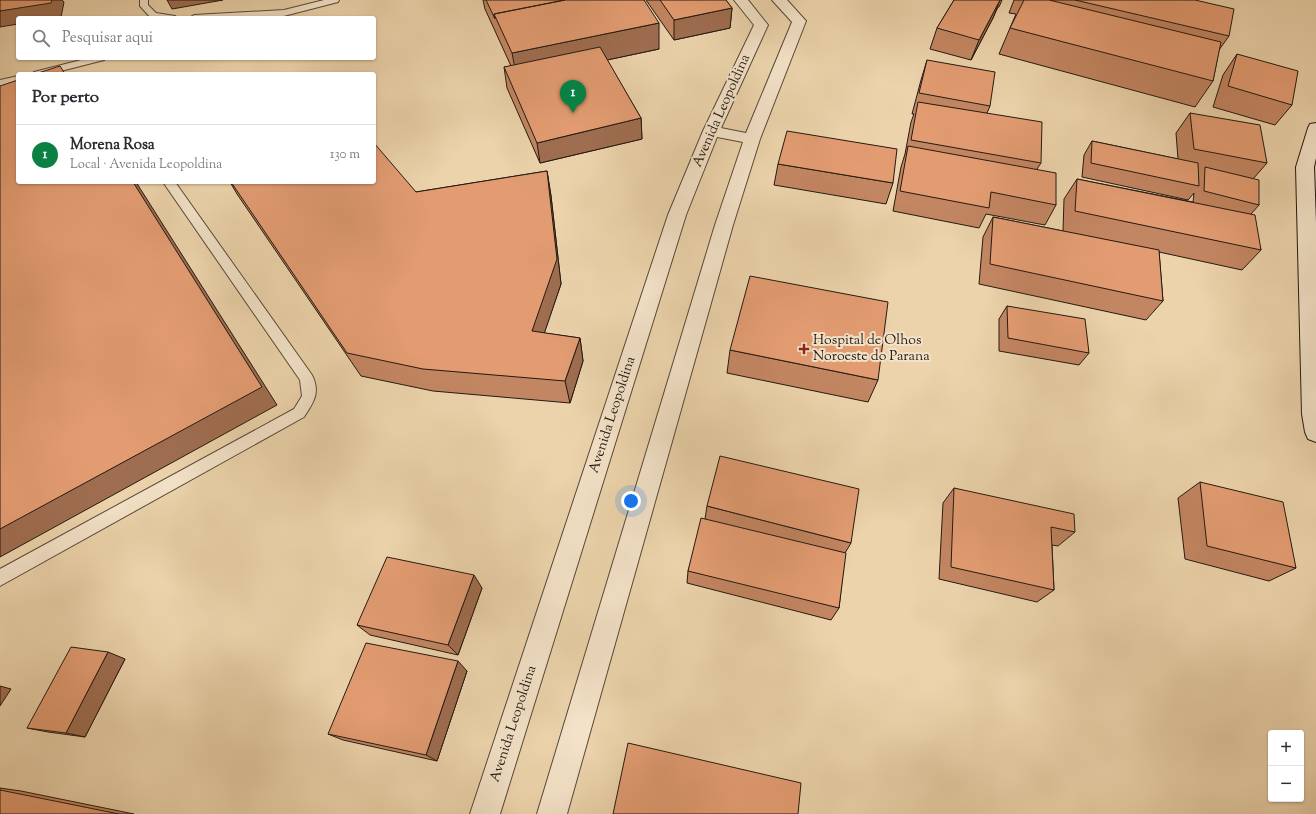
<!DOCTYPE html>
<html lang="pt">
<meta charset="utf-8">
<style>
:root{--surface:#fff;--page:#f2f2f3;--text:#2b2b33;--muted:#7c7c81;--line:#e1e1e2;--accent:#0b8043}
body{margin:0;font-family:"Sorts Mill Goudy",serif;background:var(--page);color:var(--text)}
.controls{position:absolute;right:12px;bottom:12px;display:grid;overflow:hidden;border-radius:4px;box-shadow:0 1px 3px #0004}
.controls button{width:36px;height:36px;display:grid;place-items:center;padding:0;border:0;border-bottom:1px solid var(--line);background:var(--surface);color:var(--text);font:20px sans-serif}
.you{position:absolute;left:631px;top:501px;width:14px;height:14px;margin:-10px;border:3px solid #fff;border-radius:50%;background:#1a73e8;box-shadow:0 0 0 6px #1a73e833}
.badge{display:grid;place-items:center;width:26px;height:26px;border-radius:50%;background:var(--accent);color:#fff;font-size:13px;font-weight:700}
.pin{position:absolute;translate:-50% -33px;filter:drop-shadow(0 1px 2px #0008)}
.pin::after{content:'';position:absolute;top:21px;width:14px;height:12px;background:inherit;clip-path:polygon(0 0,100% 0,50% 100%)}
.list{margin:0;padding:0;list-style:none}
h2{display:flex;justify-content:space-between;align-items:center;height:52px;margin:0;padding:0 16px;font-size:17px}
h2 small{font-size:13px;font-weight:400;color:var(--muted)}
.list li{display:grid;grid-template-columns:26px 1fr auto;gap:12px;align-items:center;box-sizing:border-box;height:60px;padding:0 16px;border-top:1px solid var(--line)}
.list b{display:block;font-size:15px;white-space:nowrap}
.list p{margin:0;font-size:13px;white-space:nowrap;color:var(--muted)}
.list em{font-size:13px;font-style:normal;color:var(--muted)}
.icon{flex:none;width:22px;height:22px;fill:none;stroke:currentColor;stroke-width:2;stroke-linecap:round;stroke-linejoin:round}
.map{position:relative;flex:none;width:1316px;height:814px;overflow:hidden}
.search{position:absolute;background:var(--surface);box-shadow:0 1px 3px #0004;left:16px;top:16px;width:360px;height:44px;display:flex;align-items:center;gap:10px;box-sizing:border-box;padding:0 14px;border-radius:4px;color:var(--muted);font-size:15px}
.panel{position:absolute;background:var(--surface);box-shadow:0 1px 3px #0004;left:16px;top:72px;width:360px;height:112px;border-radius:4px}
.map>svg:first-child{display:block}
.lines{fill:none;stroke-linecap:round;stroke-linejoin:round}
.service-casing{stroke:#554838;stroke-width:2}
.tertiary-casing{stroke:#554838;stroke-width:2}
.secondary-casing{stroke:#231912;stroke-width:2}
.service{fill:#f3e2c8;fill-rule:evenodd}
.tertiary{fill:#f3e2c8;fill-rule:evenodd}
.secondary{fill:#f3e2c8;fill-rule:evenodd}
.wall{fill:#c38662;stroke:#231912}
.shaded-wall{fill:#9f6d50;stroke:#231912}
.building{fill:#e39c72;stroke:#231912}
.poi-dot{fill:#8f2418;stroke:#f3e2c8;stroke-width:1.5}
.labels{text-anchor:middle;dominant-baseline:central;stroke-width:4;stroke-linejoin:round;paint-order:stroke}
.street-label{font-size:14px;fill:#231912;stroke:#f3e2c8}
.poi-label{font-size:14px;fill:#231912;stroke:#f3e2c8;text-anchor:start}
</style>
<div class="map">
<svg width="1316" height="814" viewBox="0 0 1316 814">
<rect width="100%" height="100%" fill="#ecd3ab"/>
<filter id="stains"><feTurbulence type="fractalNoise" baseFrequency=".005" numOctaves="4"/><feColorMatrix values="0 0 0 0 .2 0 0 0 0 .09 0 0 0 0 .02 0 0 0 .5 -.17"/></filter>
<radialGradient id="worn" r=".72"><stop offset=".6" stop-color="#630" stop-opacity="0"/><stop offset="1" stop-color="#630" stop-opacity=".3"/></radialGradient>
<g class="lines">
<defs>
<path id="service" d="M140,0H148V5L156,13L175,16L177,18L150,17L140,6Z
M324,0H339L338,2L276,18L272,16L189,18L194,15L284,10Z
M89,58H106L104,60L49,74H32L34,72Z
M18,76V82L0,86V80Z
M163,182H175L312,375C321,393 313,403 304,417L0,586V569L294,409L302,396L300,380Z"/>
<path id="tertiary" d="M734,0H748L768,25L721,128L746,133L792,22L772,0H787L806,21L760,139L733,225L567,814H537L715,225L743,142L717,137L686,215L500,814H470L668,215L703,131L754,25Z"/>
<path id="secondary" d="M1316,123V158L1314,167L1316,223V442L1308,439L1305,432L1302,414L1296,167L1308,128L1310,124Z"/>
</defs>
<use href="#service" class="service-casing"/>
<use href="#tertiary" class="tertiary-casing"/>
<use href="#secondary" class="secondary-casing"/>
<use href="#service" class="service"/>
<use href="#tertiary" class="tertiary"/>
<use href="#secondary" class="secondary"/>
</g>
<path class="wall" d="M483,0H644L659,49L607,60L641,118L642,139L540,163L507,88L504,67L511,66L485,9Z
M646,0H726L732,8L730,28L674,40Z
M954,0H1002L999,7H998L993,18L971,60L930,49L937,28Z
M1014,0H1195L1229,36L1219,50L1213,81L1195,107L999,54L1010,28L1016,14L1009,13Z
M1237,54L1292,105L1275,125L1213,107L1223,75Z
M927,60L990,106L987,113L1041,163L1037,169L1056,205L1045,225L986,214L979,228L893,211L901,167L905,154L911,122L914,114H912L921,80Z
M1190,113L1267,163L1253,179L1259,205L1251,214L1261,250L1242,270L1159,252L1163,301L1146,320L979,284L983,237L993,217L1063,231L1064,199L1077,179L1193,202L1194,193L1188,200L1082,177L1084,155L1092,141L1178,159L1176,133Z
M778,164L893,183L886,204L774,185Z
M547,171L551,196L561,284L544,333L580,338L583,361L570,403L433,391L361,376L237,194L230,182H374L416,192Z
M1007,306L1089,353L1079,365L999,351V319Z
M730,350L878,380L868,402L727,373Z
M1200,482L1296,568L1269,581L1185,559L1178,498Z
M954,488L1075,532L1058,546L1052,545L1054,590L1037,602L939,579L943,503Z
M707,506L851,543L845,553L839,608L831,620L687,583L688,571L705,519Z
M482,588L458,655L370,635L357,625Z
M125,659L85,737L48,732L27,728Z
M467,671L437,761L343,740L328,734Z
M0,788L21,791L134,814H0Z"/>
<path class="shaded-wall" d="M52,0H62L64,2L61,17L57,18H18V24L0,27V11Z
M167,0H223L172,9Z
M1000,0L993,18L971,60L979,40Z
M732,8L730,28L674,40V20Z
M659,23V49L517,79L512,53Z
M641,118L642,139L540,163L537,143Z
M547,171L551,196L561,284L537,355L532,331Z
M133,182H136L277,405L0,557V529Z
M580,338L583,361L570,403L565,381Z
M474,575L482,588L458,655L448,645Z
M108,652L125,659L85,737L66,733Z
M458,661L467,671L437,761L426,755Z
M0,686L11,689L0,706Z"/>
<path class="building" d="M0,0H52L51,3L0,11Z
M486,0H565L494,14L495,19Z
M565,0H644L659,23L512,53L494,14Z
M660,0H726L732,8L674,20Z
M954,0H1000L979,40L937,28Z
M1024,0H1049L1221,42L1213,81L1010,28Z
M1075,0H1195L1234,9L1229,36Z
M600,47L641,118L537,143L504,67Z
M1237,54L1298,71L1292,105L1228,86Z
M927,60L995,72L990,106L919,93Z
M60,66L65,74H35Z
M18,80V182H133L262,387L0,529V86Z
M918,102L1042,122L1041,163L911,140Z
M1190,113L1260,125L1267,163L1194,149Z
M787,131L897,149L893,183L778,164Z
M1092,141L1198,163L1199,186L1091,163Z
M374,143L416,192L547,171L557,259L532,331L580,338L565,381L423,369L347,353L231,182H374Z
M908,146L1056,173V205L991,192L989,208L900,191Z
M1205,167L1259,180V205L1204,191Z
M1077,179L1255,215L1261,250L1075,211Z
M993,217L1159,250L1163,301L990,264Z
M750,276L888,302L878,380L730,350Z
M1007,306L1085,319L1089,353L1008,338Z
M720,456L859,489L851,543L707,506Z
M1200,482L1283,502L1296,568L1207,546Z
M954,488L1074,514L1075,532L1051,527L1054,590L951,567Z
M701,518L846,553L839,608L688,571Z
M387,557L474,575L448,645L357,625Z
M366,643L458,661L426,755L328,734Z
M71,647L108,652L66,733L27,728Z
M628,743L801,783L798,814H613Z
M0,790L119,814H0Z"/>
<path class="poi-dot" d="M802 343h4v4h4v4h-4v4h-4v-4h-4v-4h4z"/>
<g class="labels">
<g class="street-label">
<text transform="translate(722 111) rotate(-66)">Avenida Leopoldina</text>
<text transform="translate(613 415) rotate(-72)">Avenida Leopoldina</text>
<text transform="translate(514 724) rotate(-72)">Avenida Leopoldina</text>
</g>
<g class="poi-label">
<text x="813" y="341">Hospital de Olhos<tspan x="813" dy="16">Noroeste do Parana</tspan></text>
</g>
</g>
<rect width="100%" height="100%" filter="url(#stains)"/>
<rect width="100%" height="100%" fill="url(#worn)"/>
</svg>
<div class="controls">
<button>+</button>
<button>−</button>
</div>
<div class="you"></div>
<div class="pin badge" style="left:573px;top:113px">1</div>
<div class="search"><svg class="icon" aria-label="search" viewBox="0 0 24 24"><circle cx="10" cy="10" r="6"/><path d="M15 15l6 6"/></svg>Pesquisar aqui</div>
<section class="panel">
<h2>Por perto<small></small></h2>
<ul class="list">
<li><span class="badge">1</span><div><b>Morena Rosa</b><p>Local · Avenida Leopoldina</p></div><em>130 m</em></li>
</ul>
</section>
</div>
